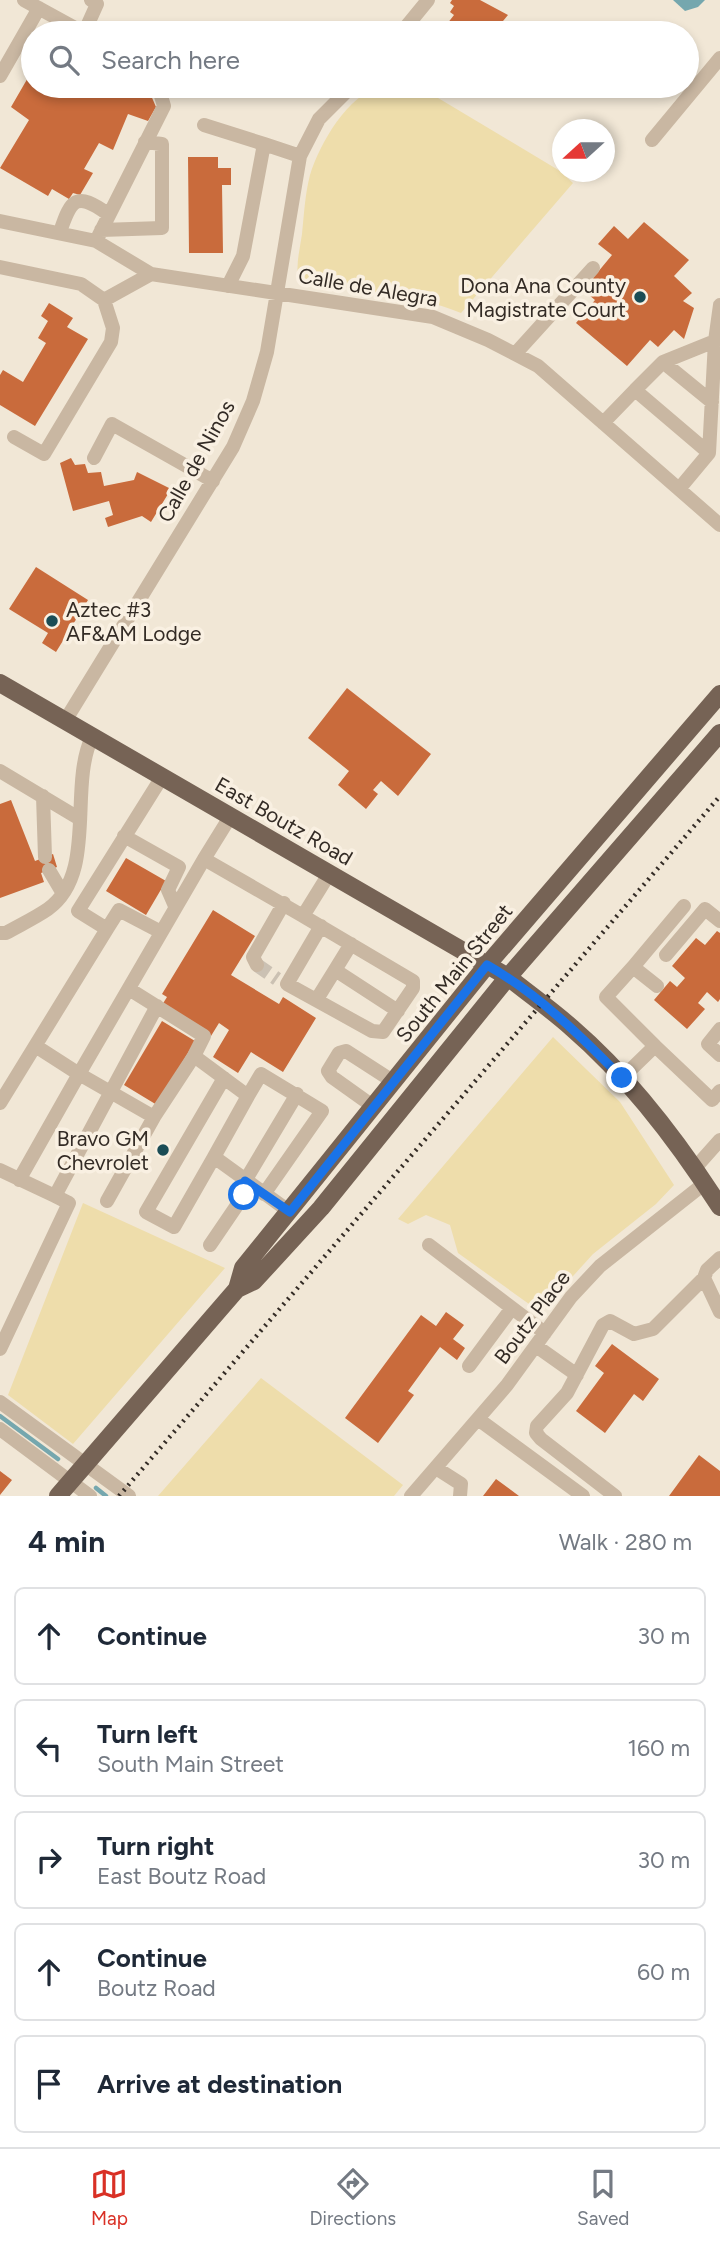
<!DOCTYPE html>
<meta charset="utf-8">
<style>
:root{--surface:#fff;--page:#f2f2f3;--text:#1f2937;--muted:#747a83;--line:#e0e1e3;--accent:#d93025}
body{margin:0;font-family:Figtree,sans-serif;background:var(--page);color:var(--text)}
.compass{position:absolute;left:552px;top:119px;width:63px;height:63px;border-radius:50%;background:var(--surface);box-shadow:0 4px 10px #0003;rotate:249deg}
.stop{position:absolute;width:21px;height:21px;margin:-16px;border:5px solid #1a73e8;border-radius:50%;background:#fff}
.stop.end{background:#1a73e8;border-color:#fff;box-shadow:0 2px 7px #0008}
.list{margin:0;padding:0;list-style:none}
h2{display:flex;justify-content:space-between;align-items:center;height:91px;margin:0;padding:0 28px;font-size:30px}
h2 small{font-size:23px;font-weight:400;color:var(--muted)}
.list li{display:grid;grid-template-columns:46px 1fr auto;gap:21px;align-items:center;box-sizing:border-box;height:98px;margin:0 14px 14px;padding:0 14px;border:2px solid var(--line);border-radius:10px}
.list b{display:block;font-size:26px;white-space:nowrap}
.list p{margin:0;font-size:23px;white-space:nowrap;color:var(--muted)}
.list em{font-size:23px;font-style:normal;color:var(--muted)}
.icon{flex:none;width:38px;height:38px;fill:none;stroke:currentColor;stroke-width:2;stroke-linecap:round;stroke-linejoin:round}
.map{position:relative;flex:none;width:720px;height:1496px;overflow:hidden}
.search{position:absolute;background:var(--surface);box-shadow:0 4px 10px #0003;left:21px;right:21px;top:21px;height:77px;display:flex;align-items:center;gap:18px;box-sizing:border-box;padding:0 24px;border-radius:38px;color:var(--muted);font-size:26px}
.sheet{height:651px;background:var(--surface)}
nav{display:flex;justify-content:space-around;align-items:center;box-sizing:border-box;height:98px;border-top:2px solid var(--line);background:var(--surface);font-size:19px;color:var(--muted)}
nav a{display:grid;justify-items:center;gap:4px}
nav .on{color:var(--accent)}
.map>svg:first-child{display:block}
.sand{fill:#eeddab}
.water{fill:#75a7ae}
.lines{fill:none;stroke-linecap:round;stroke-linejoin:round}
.stream{stroke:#75a7ae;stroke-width:4.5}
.building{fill:#c96b3c}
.minor-tunnel{stroke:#cbc1b3;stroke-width:14;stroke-dasharray:14 7;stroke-linecap:butt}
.minor{stroke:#c9b7a2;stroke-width:14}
.major{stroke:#766355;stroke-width:18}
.rail{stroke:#332b25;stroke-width:4.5;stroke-dasharray:2 5;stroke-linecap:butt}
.route{stroke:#1a73e8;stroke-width:9}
.poi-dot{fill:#1a4c55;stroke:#f9f0e2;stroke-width:2.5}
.labels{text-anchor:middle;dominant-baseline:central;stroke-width:7;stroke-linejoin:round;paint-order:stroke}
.poi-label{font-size:21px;fill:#332b25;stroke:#f9f0e2;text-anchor:end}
.street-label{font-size:21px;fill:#332b25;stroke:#f9f0e2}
</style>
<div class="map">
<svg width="720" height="1496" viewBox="0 0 720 1496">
<rect width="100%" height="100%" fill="#f1e7d6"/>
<path class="sand" d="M382,86H418L560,171L573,183L461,313C413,293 356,290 304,282L298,277C296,263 300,248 302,234C304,215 305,194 310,175C320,143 348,94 382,86Z
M553,1037L620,1102L674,1185L656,1204L593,1254L545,1307L536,1309L458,1253L450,1225L426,1215L408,1224L398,1219Z
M83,1203L225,1268L73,1444L8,1395Z
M261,1378L403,1485L394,1496H158Z"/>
<path class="water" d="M673,0H705L698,7L685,11Z"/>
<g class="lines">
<path class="stream" d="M0,1416L58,1459
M96,1488L106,1496"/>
</g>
<path class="building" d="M452,0H480L508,15L493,33H440L454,15L450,12L454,6L450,3Z
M33,69V86H107L123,95L129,86H147L156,107L148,121L128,114L113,150L99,143L84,169L93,173L80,195L73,193L69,199L52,189L48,196L0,168L29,120L11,107Z
M188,157H218V168H231V185H222L223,253H189Z
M644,222L689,260L674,276L692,293L683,301L694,308L684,339L674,330L658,347L650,340L627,366L576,323L595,300L583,290L612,255L598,244L614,226L628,239Z
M49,303L73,318L67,327L88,339L35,426L0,405V375L3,370L23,382L46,343L38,338L48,321L41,316Z
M71,458L75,465L85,464L88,473L101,472L104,486L134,480L137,472L171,489L151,522L142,516L108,527L105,518L113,515L109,501L73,511L60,463Z
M36,567L88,600L56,652L42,643L48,633L9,609Z
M347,688L431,754L398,796L381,781L373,790L378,794L366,809L338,785L349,771L308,738Z
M11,800L35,861L53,854L57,867L41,873L44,882L0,898V804Z
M126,858L166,881L146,915L106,891Z
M213,910L255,936L231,975L279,1004L283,997L316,1018L283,1072L251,1052L238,1073L213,1057L229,1030L219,1023L211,1036L162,1005L167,997L162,994Z
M717,931L720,933V999L718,1002L707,992L698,1003L705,1009L687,1029L654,1000L670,981L677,987L685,978L672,966L696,938L705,945Z
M162,1021L195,1041L157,1105L124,1085Z
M446,1312L464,1325L453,1339L465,1348L457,1360L440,1347L408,1391L414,1395L378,1443L345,1418L421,1315L436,1326Z
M612,1344L659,1379L643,1401L634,1394L605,1433L576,1411L604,1373L595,1366Z
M699,1455L720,1471V1496H669Z
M0,1471L12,1480L0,1495Z
M496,1479L519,1496H483Z"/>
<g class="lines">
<path class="minor-tunnel" d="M257,965L277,979"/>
<path class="minor" d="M24,0L84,33
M84,33L97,4L91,0
M401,33L428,0
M0,76L39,8
M204,125L264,144
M652,140L720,58
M0,221L96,241L151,274L433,317L488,340L538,366L720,525
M101,230L162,228V144L145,142
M60,232C71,199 76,191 108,214
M96,241L164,106L158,86
M0,267L81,284L104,300L151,274
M228,286L243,256L264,144L300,156
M515,354L593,268
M663,362L712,402
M635,390L663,362L715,341L720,305
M603,423L635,390L709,453L679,489
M14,437L44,454L111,342L113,328L104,300
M709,453L715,341
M94,458L112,424L213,481
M65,721L233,447L253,401L267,352L300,156L319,119L352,86
M0,771L80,819
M43,796L45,857
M230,817L204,859L303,916
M124,836L179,867L168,890L175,906
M204,859L79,1074L154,1117L194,1056L248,1096L214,1157L290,1212
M49,870L62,892
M321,926L287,984L372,1031L383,1032L413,988V981L303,916L329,874
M107,929L119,910L161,932
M0,933H6C20,925 35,918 48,909C98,873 68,788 92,737
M351,944L335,970L398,1011
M666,955L705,909L720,921
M257,965L253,957L284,903
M633,967L684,906
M129,989L204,1036L194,1056
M317,999L335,970
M720,1029L708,1044L720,1055
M655,1046L606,997L633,967L657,986
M622,1078L655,1046L712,1100L720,1091
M248,1096L261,1074L322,1111L264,1194
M0,1103L107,929L78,911L162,777
M374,1107L332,1077L328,1071L339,1053L346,1051L394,1082
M214,1157L174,1227L146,1212L224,1078
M695,1168L720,1140
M0,1170L55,1196
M19,1180L79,1074L37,1047
M107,1201L154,1117
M210,1245L244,1195L245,1181L297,1094
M429,1245L545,1333
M720,1258L707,1270L704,1278L720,1312
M536,1346L577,1375
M0,1349L69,1203L55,1196L157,1006
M469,1366L512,1308
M0,1402L129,1496
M478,1419L583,1496
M0,1429L90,1496
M436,1468L461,1484L460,1496
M411,1496L507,1385L571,1297L600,1266L705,1183
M615,1496L541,1439L536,1433L537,1426L567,1393L603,1325L610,1321L634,1334L653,1329L704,1278"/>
<path class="major" d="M0,683L508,977C529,994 552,1010 572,1028C630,1078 679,1143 720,1207
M237,1289L243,1268L487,965L720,694
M58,1496L237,1289L254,1281L321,1208L508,977L720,733"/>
<path class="rail" d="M119,1496L720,796"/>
</g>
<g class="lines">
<path class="route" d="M244,1195L245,1181L290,1212L487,965C538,994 581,1036 622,1078"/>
</g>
<g class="poi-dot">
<circle cx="640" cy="297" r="7"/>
<circle cx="52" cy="621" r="7"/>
<circle cx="163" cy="1150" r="7"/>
</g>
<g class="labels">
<g class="poi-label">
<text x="626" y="285">Dona Ana County<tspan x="626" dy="24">Magistrate Court</tspan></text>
<text x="66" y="609" text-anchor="start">Aztec #3<tspan x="66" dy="24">AF&amp;AM Lodge</tspan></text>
<text x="149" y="1138">Bravo GM<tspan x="149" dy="24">Chevrolet</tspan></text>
</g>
<g class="street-label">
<text transform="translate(368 287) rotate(10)">Calle de Alegra</text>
<text transform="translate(196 461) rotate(-61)">Calle de Ninos</text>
<text transform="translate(284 821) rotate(30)">East Boutz Road</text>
<text transform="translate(454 973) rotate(-51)">South Main Street</text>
<text transform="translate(532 1317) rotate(-53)">Boutz Place</text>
</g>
</g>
</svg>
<svg class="compass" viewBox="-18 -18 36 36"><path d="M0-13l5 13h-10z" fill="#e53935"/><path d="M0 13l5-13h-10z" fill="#747a83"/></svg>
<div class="stop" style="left:244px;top:1195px"></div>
<div class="stop end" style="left:622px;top:1078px"></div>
<div class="search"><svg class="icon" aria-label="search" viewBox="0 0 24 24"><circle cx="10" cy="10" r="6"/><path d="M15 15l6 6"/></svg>Search here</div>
</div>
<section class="sheet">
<h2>4 min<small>Walk · 280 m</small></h2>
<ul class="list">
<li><svg class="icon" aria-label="ahead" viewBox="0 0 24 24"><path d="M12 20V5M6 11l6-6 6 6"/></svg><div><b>Continue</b></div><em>30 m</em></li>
<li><svg class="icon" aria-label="left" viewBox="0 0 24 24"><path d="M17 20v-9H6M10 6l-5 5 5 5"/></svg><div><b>Turn left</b><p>South Main Street</p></div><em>160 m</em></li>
<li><svg class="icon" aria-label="right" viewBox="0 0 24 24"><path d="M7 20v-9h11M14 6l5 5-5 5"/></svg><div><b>Turn right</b><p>East Boutz Road</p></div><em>30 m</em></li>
<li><svg class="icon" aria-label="ahead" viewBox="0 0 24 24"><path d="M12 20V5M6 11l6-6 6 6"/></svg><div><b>Continue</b><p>Boutz Road</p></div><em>60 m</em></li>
<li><svg class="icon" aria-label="arrive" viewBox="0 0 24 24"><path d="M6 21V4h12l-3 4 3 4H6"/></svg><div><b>Arrive at destination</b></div></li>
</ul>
</section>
<nav>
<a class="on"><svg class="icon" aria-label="map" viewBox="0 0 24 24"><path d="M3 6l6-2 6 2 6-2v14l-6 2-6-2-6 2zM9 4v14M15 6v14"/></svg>Map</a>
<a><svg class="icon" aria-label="directions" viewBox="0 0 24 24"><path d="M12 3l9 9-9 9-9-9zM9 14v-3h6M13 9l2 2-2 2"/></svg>Directions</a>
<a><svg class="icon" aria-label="saved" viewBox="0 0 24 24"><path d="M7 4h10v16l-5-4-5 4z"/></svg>Saved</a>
</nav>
